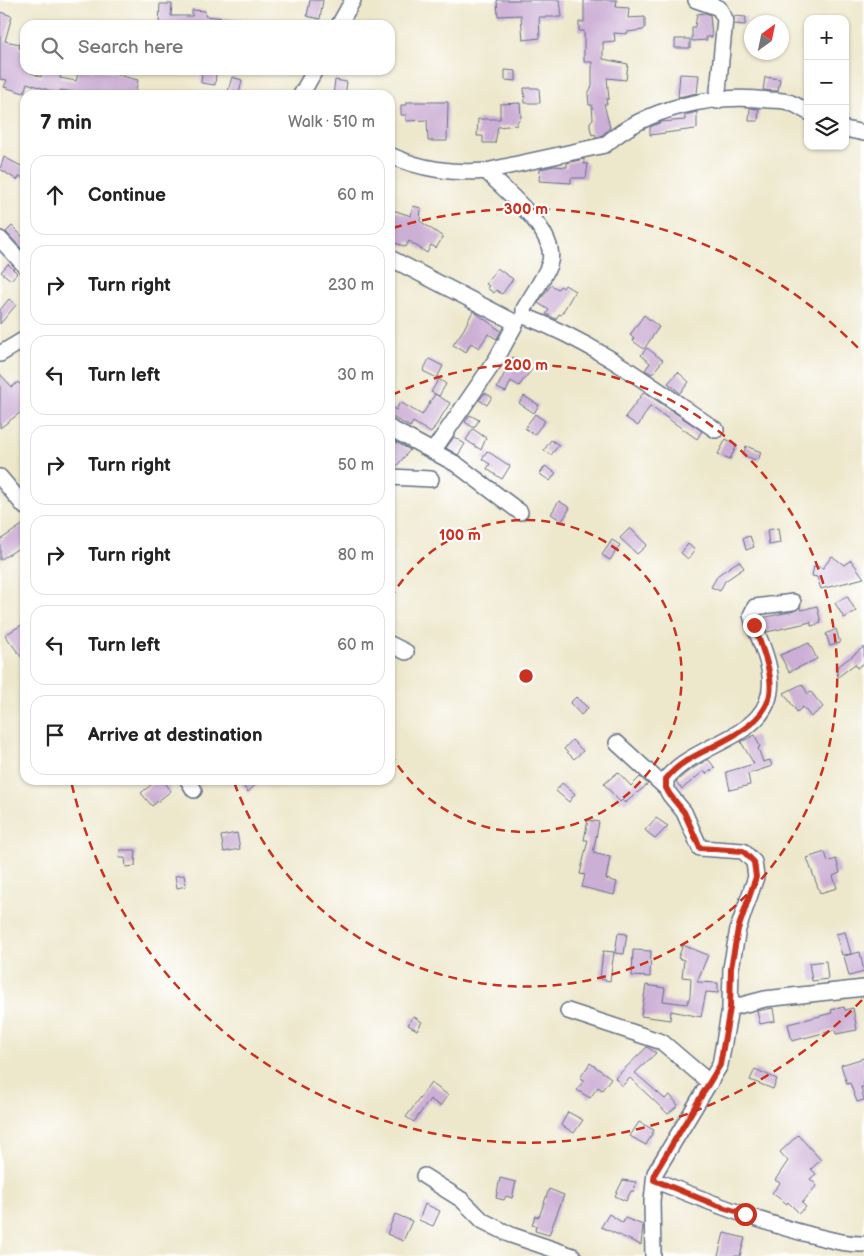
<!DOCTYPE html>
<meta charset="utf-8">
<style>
:root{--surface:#fff;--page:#f6f6f6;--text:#222;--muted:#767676;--line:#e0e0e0}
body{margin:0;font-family:"Balsamiq Sans",sans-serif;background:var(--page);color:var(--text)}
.controls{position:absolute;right:15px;top:15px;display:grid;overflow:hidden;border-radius:10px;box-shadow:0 1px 4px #0004}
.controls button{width:45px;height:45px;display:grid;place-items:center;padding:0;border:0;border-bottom:1px solid var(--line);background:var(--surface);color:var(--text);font:25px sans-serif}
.compass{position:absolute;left:744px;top:15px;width:45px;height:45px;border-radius:50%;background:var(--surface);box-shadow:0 1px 4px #0004;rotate:33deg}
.stop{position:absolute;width:15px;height:15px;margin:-11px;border:4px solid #c8321e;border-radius:50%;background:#fff}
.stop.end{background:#c8321e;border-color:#fff;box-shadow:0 1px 5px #0008}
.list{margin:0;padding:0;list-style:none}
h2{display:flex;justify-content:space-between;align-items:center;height:65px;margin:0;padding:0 20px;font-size:21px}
h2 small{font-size:16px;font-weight:400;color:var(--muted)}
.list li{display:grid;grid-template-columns:32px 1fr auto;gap:15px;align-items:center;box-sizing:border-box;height:80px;margin:0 10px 10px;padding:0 10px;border:1px solid var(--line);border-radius:15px}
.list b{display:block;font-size:19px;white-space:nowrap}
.list em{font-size:16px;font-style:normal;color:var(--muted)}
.icon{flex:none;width:28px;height:28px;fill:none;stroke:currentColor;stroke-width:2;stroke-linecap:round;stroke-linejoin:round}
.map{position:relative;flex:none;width:864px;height:1256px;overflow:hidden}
.search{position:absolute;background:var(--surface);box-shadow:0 1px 4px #0004;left:20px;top:20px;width:375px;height:55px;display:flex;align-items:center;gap:12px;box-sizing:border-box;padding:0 18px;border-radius:15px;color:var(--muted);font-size:19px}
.panel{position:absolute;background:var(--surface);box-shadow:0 1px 4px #0004;left:20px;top:90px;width:375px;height:695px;border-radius:15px}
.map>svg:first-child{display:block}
.building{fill:#ccafd5}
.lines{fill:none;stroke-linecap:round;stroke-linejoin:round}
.minor-casing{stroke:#646f84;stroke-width:18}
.minor{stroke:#fff;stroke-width:15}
.route{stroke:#c8321e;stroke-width:6}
.ring{fill:none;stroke:#c8321e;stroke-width:2.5;stroke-dasharray:9 6}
.centre{fill:#c8321e;stroke:#fff;stroke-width:2.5}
.ring-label{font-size:15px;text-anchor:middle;font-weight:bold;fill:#c8321e;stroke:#fff;stroke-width:4.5;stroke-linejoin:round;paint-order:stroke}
</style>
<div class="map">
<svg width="864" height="1256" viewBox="0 0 864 1256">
<rect width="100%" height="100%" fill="#fff"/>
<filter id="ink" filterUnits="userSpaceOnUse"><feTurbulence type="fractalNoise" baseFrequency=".02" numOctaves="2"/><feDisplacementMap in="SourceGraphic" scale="10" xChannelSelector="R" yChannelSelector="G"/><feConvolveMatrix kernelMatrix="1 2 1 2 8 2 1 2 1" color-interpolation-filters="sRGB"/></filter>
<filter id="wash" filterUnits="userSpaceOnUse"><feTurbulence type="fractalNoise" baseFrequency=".0096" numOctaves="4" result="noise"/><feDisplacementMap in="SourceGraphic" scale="20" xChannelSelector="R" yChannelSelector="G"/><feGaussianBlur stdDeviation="1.12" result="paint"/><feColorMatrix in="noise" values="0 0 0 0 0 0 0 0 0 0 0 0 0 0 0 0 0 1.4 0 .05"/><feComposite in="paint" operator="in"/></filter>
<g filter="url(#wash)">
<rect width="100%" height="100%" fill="#ede7cb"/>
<g id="blocks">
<path class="building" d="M310,0H323L320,19L307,16Z
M497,0H560L562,17H539L540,38L523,40L521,15L498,16Z
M584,0H617L616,7L629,8L628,18L645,17V28L643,30L627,32V34L614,33L615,41L603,42V59L628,64L626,80L607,78L609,99H606L607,104H604L610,128L601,136L596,137L595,134L592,135L590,127V122L593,119L592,105H589L588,94L592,86V62H584V31H579V22H584Z
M160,4H172L171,16H192V10L205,11V16L246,20V25H159Z
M0,12L12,16L5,41L20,44L19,48L25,50V70L41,77L43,70H62L60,78L76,81L79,70H98L138,80L135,95H108L94,91L93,95H79L80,93L61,90L57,93L27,83L24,93L4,87L7,80L0,79Z
M706,13L710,15L712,37H706L707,40L692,41V27H695L697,14Z
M734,16L746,17L745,25L734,24Z
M675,39H690V48H675Z
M505,70L516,71V81L505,80Z
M202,72L216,74L215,85L201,83Z
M680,74L699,75L697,93L678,97Z
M232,77L242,80L239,94L228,91Z
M765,77L780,79L778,91L763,90Z
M335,80L347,82L345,95H333Z
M524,88H539L540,103H525Z
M407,102H448L447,141H428L427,120L406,121V115H401V105H407Z
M520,103L521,117L517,122V125L498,127L495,143H483V136H477L478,119H500V104Z
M750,108L759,109L758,121H749Z
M697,112V128L695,129L650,135V127L662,122L685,120V115Z
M4,157L25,168V180L20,176L17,180L0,169Z
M584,159V164H588L586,178H571V183L539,181L540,169L554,166L567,167V163Z
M413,206L421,208L420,221L443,237L436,248L431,245L427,253L409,241L406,247L390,241V209L411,216Z
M12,226L25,239V252L6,232Z
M8,264L17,273L11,280L1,272Z
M497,268L513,279L502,294L496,290L494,293L487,288L489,286L486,284Z
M551,285L558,289L560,286L563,288L565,285L575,291L561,315L559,314L556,319L546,314L549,310L538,303Z
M9,299L16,305L0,324V310Z
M473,311L501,331L497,339L488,334L479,348L471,343L466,352L453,345L464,329Z
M644,315L659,327L644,349L633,341L634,339L630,335Z
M647,348L663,360L652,374L645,370L650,363L641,355Z
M513,357L532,369L519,386L511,381L506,392L497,388Z
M429,359L443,366L437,378L423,371Z
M678,372L689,382L680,393L668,383Z
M0,374L12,387L18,382L25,391V409L0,428Z
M439,379L446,384L439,396L431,392Z
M644,392L702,431L697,439L650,406L638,426L625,417Z
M485,393L492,397L487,405L479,400Z
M435,394L450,403L431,433L413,422L410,427L390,416V406L396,410L400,402L422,415Z
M524,396L539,405L534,413L519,403Z
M535,414L545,421L534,435L525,428Z
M470,415L479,420L474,428L465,422Z
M473,429L486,438L481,450L466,440Z
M454,437L465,444L458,455L446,448Z
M726,439L737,445L730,459L718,454Z
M392,440L410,450L395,468H390V443Z
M551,440L559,445L551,455L544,450Z
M746,446L761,452L758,461L743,455Z
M487,451L510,466L502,479L487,469L490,464L482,459Z
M545,466L556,473L550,481L540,474Z
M559,501L570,508L562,521L551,514Z
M25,523V544L0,560V540Z
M630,528L647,545L637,554L620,538Z
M778,528L780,543L769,545L767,530Z
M750,536L754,547L746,550L743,538Z
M612,540L620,545L610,560L602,555Z
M688,544L695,550L688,559L681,553Z
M832,556L844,565L851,560L864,578L821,589L817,577L812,576L814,566L823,568Z
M739,561L744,568L725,581L720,591L711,587L718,575Z
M847,596L856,611L844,618L835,603Z
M817,606L821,623L811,626V622L767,632L762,618L794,611L800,607L801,610Z
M25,623V662L5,635Z
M836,629L840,643L830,646L826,634Z
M809,643L817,659L789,672L780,655Z
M864,647V663L857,668L855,664L838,677L836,668Z
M802,684L808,694L811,692L823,707L811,717L803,707L797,712L784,693Z
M576,697L588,708L581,715L570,703Z
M755,735L760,747L758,748L763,762L770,760L772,766L748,774L750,785L730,790L726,772L754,764L741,742Z
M572,740L583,751L574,759L564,749Z
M708,759L715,768L706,774L704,771L682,789L676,782L686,773Z
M618,772L631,786L640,777L648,784L625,803L622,800L620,802L604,784Z
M157,780H163L171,791L152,806L141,793Z
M238,780H261L248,792Z
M562,783L575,794L569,802L556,791Z
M656,818L668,826L655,839L645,830Z
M588,820L599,822L593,853L610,857L606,879L617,882L614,895L582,887L585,875L580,874L588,840H584Z
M237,833L240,849L224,852L221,836Z
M120,850H136L135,866L126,867L125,858H119Z
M825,852L828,862L836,859L840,873L833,876L837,888L820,893L807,858Z
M184,875L186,886L177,888L175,876Z
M845,932L851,954L842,955L836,934Z
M618,933L627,934L624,954L615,953Z
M683,945L708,955L697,982L718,983V993L706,992L701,1017L671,1011L670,1020L641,1016L646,985L665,988L663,1001L687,1004L690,996L691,978L682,977L684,960L678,958Z
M633,950L651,951L650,977L632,976Z
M603,951L614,952L610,981L600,979Z
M860,952L864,972L849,976L844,956Z
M826,961L828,979L812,981L809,963Z
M844,1007L845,1010L853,1008L857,1030L836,1034L835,1030L792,1041L788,1024L832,1013L831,1010Z
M773,1008L775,1021L760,1024L757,1011Z
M413,1016L422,1022L417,1030L408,1025Z
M647,1047L656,1053L635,1073L665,1099L670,1095L678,1105L668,1114L630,1078L622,1086L615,1078Z
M864,1058V1087H861L864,1100L857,1102L850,1083L847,1084L841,1065Z
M590,1063L611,1078L602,1090L598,1087L590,1098L577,1090L584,1080L580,1078Z
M755,1069L777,1079L773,1089L750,1080Z
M431,1083L448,1095L440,1106L430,1099L414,1122L406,1117Z
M568,1112L583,1120L574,1133L561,1125Z
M639,1122L654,1130L646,1145L630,1136Z
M798,1135L821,1160L811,1169L816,1174L810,1179L817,1185L802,1203L806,1207L799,1213L788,1202L787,1204L772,1193L780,1183L775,1180L788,1161L780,1152Z
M500,1178L516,1182L512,1198L506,1196L504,1200L496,1198Z
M623,1180L636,1182L634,1191H631L626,1201L615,1196Z
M549,1189L564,1195L549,1235L535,1231L536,1226L532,1225L535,1216L539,1217Z
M425,1204L440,1211L433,1226L419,1220Z
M395,1214L412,1221L403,1241L387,1234Z
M609,1214L623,1223L625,1218L643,1225L641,1245L601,1227Z
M724,1233L745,1238L740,1256H718Z"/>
</g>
</g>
<g filter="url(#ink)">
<use href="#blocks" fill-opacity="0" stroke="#646f84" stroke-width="1"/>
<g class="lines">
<defs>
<path id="minor" d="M696,0L719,8L725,19L717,101
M339,25L353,0
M301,95L315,70
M845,129L864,133
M390,155C419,169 454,174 486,171C506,192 561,234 549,265C543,280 532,295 524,309V316C596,343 653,387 716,430
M486,171L605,145C646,108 713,93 768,100C775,100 784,100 791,103C797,105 802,109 808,112
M0,239L25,266
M390,258L516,323L497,358L433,451
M0,354L25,339
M390,428L456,464L520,512
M0,477L25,507
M390,477L431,479
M390,644L406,652
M617,743L666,788
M188,780L194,790
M730,1008L765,999L864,988
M568,1011L662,1042L710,1083
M424,1176L462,1200L483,1221L511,1235L573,1256
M654,1180C706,1201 757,1221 811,1235C828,1239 846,1245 864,1244
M653,1256L652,1201L655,1173L720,1065L730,1008L731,968L738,929L756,877L754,862L743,851L700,848L684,812L670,795L666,788V779C699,738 783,738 769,669C766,651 756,633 751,615L755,607L793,602"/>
</defs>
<use href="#minor" class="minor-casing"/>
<use href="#minor" class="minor"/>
</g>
</g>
<g class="lines" filter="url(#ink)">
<path class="route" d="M745,1214L716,1205L654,1180L655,1173L720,1065L730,1008L731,968L738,929L756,877L754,862L743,851L700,848L684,812L670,795L666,788V779C680,761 701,753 720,743C786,709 776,686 754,625"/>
</g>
<g class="ring">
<path d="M390 599A156 156 0 1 1 390 753"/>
<path d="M392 395A311 311 0 1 1 234 782"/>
<path d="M862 1000A467 467 0 0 1 71 781M393 228A467 467 0 0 1 862 352"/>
</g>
<circle cx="526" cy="676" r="8" class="centre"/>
<g class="ring-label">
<text x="526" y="214">300 m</text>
<text x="526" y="370">200 m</text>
<text x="460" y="540">100 m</text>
</g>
</svg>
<div class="controls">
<button>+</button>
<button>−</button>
<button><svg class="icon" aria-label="layers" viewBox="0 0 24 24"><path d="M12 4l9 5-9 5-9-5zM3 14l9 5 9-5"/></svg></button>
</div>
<svg class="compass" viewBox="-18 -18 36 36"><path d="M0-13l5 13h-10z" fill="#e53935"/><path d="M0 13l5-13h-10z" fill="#767676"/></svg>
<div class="stop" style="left:745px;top:1214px"></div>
<div class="stop end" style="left:754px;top:625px"></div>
<div class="search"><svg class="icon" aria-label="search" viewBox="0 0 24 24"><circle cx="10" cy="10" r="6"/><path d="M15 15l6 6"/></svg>Search here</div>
<section class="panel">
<h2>7 min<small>Walk · 510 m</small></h2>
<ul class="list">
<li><svg class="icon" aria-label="ahead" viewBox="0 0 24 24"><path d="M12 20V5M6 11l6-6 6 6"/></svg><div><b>Continue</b></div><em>60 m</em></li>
<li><svg class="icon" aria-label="right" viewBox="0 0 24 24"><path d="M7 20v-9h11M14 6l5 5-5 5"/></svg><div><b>Turn right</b></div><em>230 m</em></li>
<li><svg class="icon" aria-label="left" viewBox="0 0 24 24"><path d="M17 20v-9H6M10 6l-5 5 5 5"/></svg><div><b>Turn left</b></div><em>30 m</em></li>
<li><svg class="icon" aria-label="right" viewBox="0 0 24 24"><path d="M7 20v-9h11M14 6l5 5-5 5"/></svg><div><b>Turn right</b></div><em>50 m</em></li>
<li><svg class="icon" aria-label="right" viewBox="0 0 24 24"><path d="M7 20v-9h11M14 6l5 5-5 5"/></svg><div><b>Turn right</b></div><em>80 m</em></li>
<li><svg class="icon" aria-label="left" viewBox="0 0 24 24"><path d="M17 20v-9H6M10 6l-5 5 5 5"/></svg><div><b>Turn left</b></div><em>60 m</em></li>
<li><svg class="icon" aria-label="arrive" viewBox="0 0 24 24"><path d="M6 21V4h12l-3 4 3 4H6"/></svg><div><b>Arrive at destination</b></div></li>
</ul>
</section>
</div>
